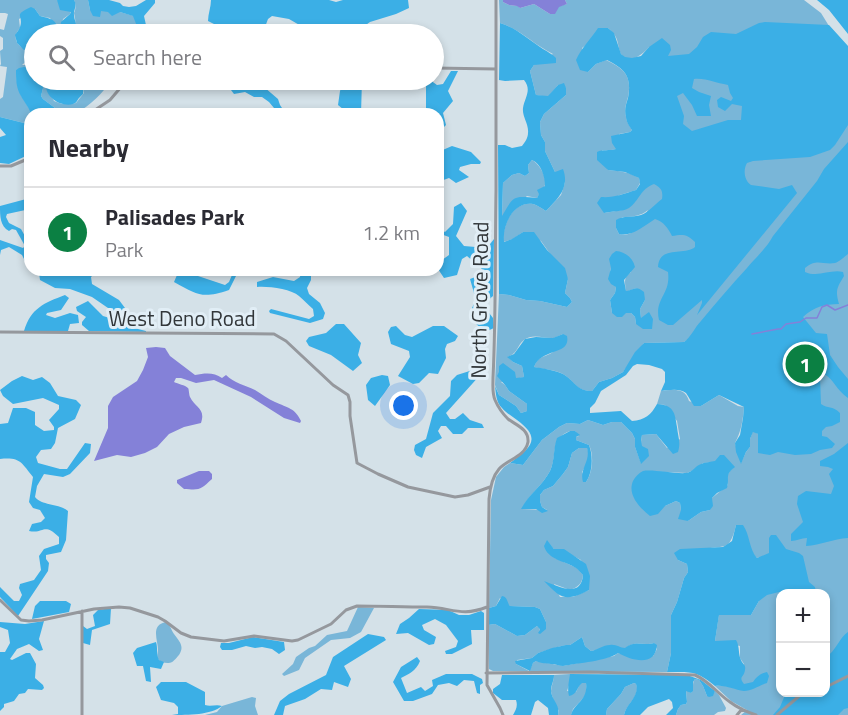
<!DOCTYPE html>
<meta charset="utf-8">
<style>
:root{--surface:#fff;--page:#f2f2f3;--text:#2b2b33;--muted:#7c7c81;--line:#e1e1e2;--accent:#0b8043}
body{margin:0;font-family:"Titillium Web",sans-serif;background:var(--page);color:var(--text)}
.controls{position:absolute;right:18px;bottom:18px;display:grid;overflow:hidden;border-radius:12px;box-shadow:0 3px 9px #0003}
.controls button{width:54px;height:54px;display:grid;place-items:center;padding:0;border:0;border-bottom:2px solid var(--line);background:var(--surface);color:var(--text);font:30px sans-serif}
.you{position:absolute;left:404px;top:406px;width:21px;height:21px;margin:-15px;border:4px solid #fff;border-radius:50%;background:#1a73e8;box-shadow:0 0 0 9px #1a73e833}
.badge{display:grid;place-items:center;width:39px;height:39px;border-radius:50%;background:var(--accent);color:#fff;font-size:20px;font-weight:700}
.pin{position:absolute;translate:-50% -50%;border:3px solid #fff;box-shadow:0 2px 6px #0006}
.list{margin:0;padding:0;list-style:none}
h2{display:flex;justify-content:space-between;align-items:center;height:78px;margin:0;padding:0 24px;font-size:26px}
h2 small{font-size:20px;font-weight:400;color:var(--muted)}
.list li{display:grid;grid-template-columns:39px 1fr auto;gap:18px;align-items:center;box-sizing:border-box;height:90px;padding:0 24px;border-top:2px solid var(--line)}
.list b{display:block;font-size:22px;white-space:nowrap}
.list p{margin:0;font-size:20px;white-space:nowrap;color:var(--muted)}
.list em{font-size:20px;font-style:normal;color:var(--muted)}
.icon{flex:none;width:33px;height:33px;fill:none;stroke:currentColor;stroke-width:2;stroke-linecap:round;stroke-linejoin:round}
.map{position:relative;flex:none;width:848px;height:715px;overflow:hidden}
.search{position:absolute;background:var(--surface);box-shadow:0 3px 9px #0003;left:24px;top:24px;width:420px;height:66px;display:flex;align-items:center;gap:15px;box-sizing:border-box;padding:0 21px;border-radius:33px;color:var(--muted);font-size:22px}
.panel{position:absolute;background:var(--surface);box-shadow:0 3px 9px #0003;left:24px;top:108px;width:420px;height:168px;border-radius:18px}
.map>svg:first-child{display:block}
.green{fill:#79b6d8;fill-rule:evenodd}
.forest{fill:#3bafe6;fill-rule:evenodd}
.water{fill:#8481d8}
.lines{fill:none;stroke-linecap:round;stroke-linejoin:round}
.stream{stroke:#8481d8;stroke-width:1.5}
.minor{stroke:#95989d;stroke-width:3}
.labels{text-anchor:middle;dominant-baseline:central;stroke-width:6;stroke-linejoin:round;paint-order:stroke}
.street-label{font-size:21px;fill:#313639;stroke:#e1eef6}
</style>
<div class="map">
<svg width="848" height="715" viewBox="0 0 848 715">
<rect width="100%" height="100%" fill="#d4e1e8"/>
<path class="green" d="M0,0H57L71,11L70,14L63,19L61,30L67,34H57L58,32L50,18L40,16L35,9L19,19L20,28C9,40 21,52 34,49V56L33,55L22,65H34V69L31,67L16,70C17,92 20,93 31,111L30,122L24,123L0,117V99L3,97L7,67L0,66L1,64L0,51L3,49V38L0,36V29L4,30L8,14L5,13H0Z
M74,0H88L90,10L120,12L134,16L140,34H115L114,32L102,31L108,34H94L93,31H87L84,34H70C77,26 76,23 74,13C76,9 76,4 74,0Z
M499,0H503V2L509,5L518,6L520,8L534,4L550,14L559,6L567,4L565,0H804L821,13L829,26L848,48V715H741L747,710L731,701L715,686H725L735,688L744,664L740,658V646L715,641L719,614L751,615L759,601L760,557L757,558L754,555L736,525C729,555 723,543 701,550C693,553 686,557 678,560L687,564L688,572L684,578L677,602L671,615V653L667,672L493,671L489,669L488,625L495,624L517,636L525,635L537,626L539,627L540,631L546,622L540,609L535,607L510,606L500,598L496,606L489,608L491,500L496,477L504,467L510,463L523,465L542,440L559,427L567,423L580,424L588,420L603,425L612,422H621L632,433L635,439V447L641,463C642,455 640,441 642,435L656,434L667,448L680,439L677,421L665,405L657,404L661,391C673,390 685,387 689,401L701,406L719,395L738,406L744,407C743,420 741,432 735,443L741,463L746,452L750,447V439L753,431L758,434C760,441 758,446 761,453L763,338L687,340L684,342L644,343L623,372L612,378L599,382L592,391C575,391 574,380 563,374C557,370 541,369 534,367C539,355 544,358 553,352C557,348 560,339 563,334C560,335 557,337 554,338C545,339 533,333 524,340C517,345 519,352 508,357L513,362L522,366L524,377L501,382L505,385L509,391L527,404V411L521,413L516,406L499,395L495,385L499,294L509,295L526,300L540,301L567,307L572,302L570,298L565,293L568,279L541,241L523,232L513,239L503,242C503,225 512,201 533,204C537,205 543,209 546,211L561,195L565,183L555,172L545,151V142L541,135L540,122L544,114L566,95V88L558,85L548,97L536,95L530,71L534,65L553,54C534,45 520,29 500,23ZM608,28C614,33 617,37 618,44C619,47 619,51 621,54C629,66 643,54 649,47L647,186L635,200L622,210L604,213C616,193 615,197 636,190L640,183L639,178C629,172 620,171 608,170L602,150H611L616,149L619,134L630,132L632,130C630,126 626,121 626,117C624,109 626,104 628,97C632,76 625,69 606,60L596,64L588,72L582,48ZM648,210C641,222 636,238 619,234L616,228L622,217C632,217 641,216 648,210ZM611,268L631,272C623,278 625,282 626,292L636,288L645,300L640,309L641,319L646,315L636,324L635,317L631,313H612L610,300L615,293L616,287L610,272ZM570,431H575L579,436L576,437V440L589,445C594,455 593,472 586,482L582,472C586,465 591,456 587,448H579L572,453L568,467L563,474L553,486L544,490L540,495V501L542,507L547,510L522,509C529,494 542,486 550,471C558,454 549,439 570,431ZM715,462L734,467C728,472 726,477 728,485L712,498L710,510L701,512L688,521L681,510L680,503L676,501L665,506L643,471L687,473L696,469L703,463ZM547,541L554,549H560L581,560L589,590L573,597H560L554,584L570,590C578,587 582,584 583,575L577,568L555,558ZM780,594H826V692H780ZM582,637L585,646L591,651L616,646L619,648H626C635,640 643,646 654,643L657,649L653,656L621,654L618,653L614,656L563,666L536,661L533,663L529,671L516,664L517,660L532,658L538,653L561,646L570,645Z
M43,80H48L45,84L51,96L54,101L62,104H71L76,103L84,93V84L89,80H111C104,92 89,107 76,113C71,115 62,114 56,114L55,108L43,99L41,96L44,84Z
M532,160C539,164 547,176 545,185C544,189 539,194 537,198L527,196L502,217L503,183L512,175L519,173L525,176L529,173L528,165Z
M358,607L374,608L361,632L350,638L331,640L305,658L299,670L284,676L282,674L293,664L296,657L309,648L315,646L327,635L347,631Z
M166,622C171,626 171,630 174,634C179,641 185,646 179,655C178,656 173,662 172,662C169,664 161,663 159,660C156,657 158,654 158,650C158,640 150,625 166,622Z
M570,674V682L567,691L576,692L579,686L582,682L586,683V695L573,709L571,715H558L559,711C556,705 552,698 551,691C551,686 554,681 554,675Z
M695,679L699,680L703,686L707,696H712L715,691L719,695L726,708L725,711L718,712L714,715H676L678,709L681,705L686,704L687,702L686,690L691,693C695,689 691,684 695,679Z
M634,683L636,684C641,696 626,704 624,715H606L607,709L621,694L625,687Z
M252,697L256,698L255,706L258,715H205L217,712L222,706Z"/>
<path class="forest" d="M57,0H74L75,2C76,5 75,8 74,12C73,23 81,23 70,34C62,35 60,29 61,22L70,14L71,12L60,10Z
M88,0H109L120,3L123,6L129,7L136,6L146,0H155V3L144,16L146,25V34H140L133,16L120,12L112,16L108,12L101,11L100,17L93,16L90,10Z
M211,0H329L336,2L343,0H408L409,8L396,14L370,22L353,34H315L289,19L272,16L268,19L265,27L278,34H225L222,28L208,21C208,14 211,7 211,0Z
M817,0H848V34L829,10Z
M31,7L35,9L40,16C52,19 59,20 57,34H34V49L24,50L17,43L15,35C17,32 19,30 20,27C24,14 12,16 31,7Z
M765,22L829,25L848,46V125L835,145L830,150L810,157L753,161L747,163C743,170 744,180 751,185L779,189L792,185L797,193L697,315L702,303V300L673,325H668L659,320C654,298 671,295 668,272L658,267C659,245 685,256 695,247V242C687,234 683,234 672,236C668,228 664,222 655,219C644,226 632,237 619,234L616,228V220C624,215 632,218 641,215C649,212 655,204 662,199C663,192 662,188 654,184C640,189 640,200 629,208C623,212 611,211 604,213L597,203L601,197C614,198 623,194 636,190L640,184L639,178L625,172L608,170L597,160V152C603,149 609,151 616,149L612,143L611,136L630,132L632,130C629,126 626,121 626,117C624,110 626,104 628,98C632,76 625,69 607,60L596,64L588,72L580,70L576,60C582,47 591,39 598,28H608L614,33L621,54L625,57L632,58L641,56L649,47L662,38L670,45L671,50L668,56L689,54L697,47L703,37L711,32L736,34L759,23ZM694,79C707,78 715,83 728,85L730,93L733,98L731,101L721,97L717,100L718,107L725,111L732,104L742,106L741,120H728L692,131L683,124L684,116L677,96L683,93L692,105L697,116H711L709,105L711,96L699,92L692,88Z
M500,23C517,28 529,40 543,49C548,52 552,54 556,58V63L534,65L530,71L536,95L548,96L558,85L564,83L566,88V95L544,114L540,122L541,135L545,142V151L555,172L563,169C570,188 558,198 546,211C543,209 537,205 533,204C513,201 502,226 504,242L512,239L523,232H534L547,250L565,268L568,279L565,293L570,298L572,302L567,307L540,301L526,300L509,295L499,294L498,145H505L512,148L522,146C525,142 528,138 528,133C529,124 522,117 523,108C525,97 532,90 524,80L505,81L499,80ZM532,160C541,164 545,176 545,186L537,190L539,194L537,198C513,196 514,195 502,216L503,183L512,175L519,173L525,176L529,173L528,165Z
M24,67L34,69V80H43L44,84L41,96L43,99L55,108L56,114H31C29,107 24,102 21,96C16,88 16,79 16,70L19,68Z
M451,71H458L448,91L453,101L443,113L446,125L444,127L438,124V114H427L426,112V84L414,80H430L437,85L443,84Z
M48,80H89L84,84C83,87 84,91 83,94C82,95 81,96 80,97C76,101 78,102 73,104C59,108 40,93 48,80Z
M239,80H250V81L264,87L278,99L280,105L286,114H279L269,102L262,97H254L245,92L234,94L231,90Z
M344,80H362L361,114H349L338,105L340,91Z
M0,117L24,123L30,121V154L9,164L0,163V137L6,135L0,128Z
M848,142V254C844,257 839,262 835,263C822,265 817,258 805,268V272C818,278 830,269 843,272L844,276C837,288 835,290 839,304C824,304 814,307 803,317L816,333L827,334L830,355L838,367L848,379V398C837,391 833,378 824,374L820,377L821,404C828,409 832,405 840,413V422L832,426L826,427L822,431V436L827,437L835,444L832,448L820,450L811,454L795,455L778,452L770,455L758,453V434L753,432L750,439V447L746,452L741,464L736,452L735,443L740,435L743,418L744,407L719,395L701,406H694C691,402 689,397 686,393C680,388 669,390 661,391L665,382V372L662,369L649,365L637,364L633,366L626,375L601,391L595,403L590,408V413L621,411L632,421C645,420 651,415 657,404C674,405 675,413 677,427C678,437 681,442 678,452L673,454L656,434L642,435L641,440L642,446L648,449L649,456L641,464L635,447V439L632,433L621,422H612L603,425L588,420L580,424L567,423L559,427L542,440L523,465L510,463C530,448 543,439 517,420C512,416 506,413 502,408C496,402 496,394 495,386L499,395L516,406L521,413L527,411V404L509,391L505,385L497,376L499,372V366L503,363L515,372L516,378L524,377L522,366L513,362L507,357L514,354L525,339L536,337L553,338L563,334L567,336C571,356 542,347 534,367C541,368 558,371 563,374C574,380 576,391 592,391L599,382L612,378L623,372L635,352L644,343L684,342C691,337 695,327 701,321C716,303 731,285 747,268C756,257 766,249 773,236L817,181L824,169Z
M452,146L471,152L481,162L480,164H471L460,167L459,170L469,177L456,183L449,178L438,182V152Z
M30,198V209L7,214L6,217L9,223L21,229L26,238L30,239V267L27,265L22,255L9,247L1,250L0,255V240L23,248L25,246L16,230L12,229L9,231C0,226 0,216 0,206Z
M461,203L467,211L456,236L464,246L487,248L494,239L493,296L486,302V309L493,318L494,328L485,332L474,322L472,308L476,300L470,279L483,274V270L467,256L462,259L457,275L444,278L438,269V259L442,260L449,255V237L438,233V228L445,232L453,224L454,207Z
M616,251C626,252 633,258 635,267L624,280L626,291C635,290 635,285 644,292L645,300L640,309L641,318L649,312L653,319L652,329H643L636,324L635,317L631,313H626L622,317H617L612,313L610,300L615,293L616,287L611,284L608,279L611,268L609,259L612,254Z
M35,270H57L64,274L72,276L98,270L91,277L92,284L119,300L125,308L134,328L146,331V332L89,331L82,325V322L86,317L77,311L76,307L88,301L103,316L113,319L118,326H124V319L92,297L70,289L55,288L40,280L39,273Z
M172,270H180L225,285L229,282L232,275L226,270H233L236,276L229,290C202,299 198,295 174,282L177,275Z
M309,270L311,271V280L307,288L309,294L320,303L325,313L323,319L310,323L270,313L269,311L271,309L309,319L314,316L313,309C308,305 304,300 299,296C291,289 268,286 257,287V282L273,277L294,281L300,277L301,271Z
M65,295L69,298L61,310L47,313L46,315L55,318L70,313L78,315L79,323L70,324L68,331H24C31,308 44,303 65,295Z
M336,324H344L361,343L358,355L362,363L353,371L331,355L309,346L306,341L309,337L326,333Z
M396,326L405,335L412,337L433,326H444L458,336L455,341L447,344L445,349L446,358L438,374L429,373L419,383L413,384L398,376L410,357L409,351L391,344L388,332L391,327Z
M476,369L481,374L446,413L450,419H455L463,413L470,420L482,424L484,428H468L462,434H453L446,426H441L438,431L442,438L426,447L422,458L416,455L414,450L415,445L426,439L433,413L450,396L451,381L457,375Z
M382,375L388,376L390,385L375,406L368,400L366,385L371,378Z
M22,376L33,380L42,377L50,383L58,396L76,400L81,405L75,419L58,428L55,443L51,449L41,450L36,457L38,463L60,469H67L85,443L91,444L90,453L70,474L63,477L44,474L37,486L35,497C42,506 58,503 68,511L66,540L61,552L46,555V559L49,563L48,571L18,616L0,597V587L14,601H19L22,595L19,588L20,584L34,580L41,570L39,556L44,549L59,544V537C43,522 45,534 29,531L32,524L41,522L45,518L40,510L33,508L29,502L33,477C21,462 20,457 0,459V424L8,423L13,408H26L35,412V425L44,431L54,430V427L49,420L59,409V405L43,398L13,404L3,396L0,390L12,381Z
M570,431H575L580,435L576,437V440L589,445C593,455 593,472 586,482H583C579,469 591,461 587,448H579L572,453L568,467L563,474L553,486L544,490L540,495V501L542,507L548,511L542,513L536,509H521C529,494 542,486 550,471C555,460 553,449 557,438Z
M848,443V538C833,539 821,545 806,546L807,538C801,538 797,541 791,541V534L803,522L797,504L798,496L806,491L831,494L834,486L829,474L833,469L828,467L820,466V461L834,454Z
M720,455H724L735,467C724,475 730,478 727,488L717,493L712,498L713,506L710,510L701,512L688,521L678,519L681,510L680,503L676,501L665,506L658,514L650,516C640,508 627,495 633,481C635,477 639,473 643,471C652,469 675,474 686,473C693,472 695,466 701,464C705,462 711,462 715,461Z
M736,525H743C750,535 749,549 757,558L769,553V538L771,535H776L786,549L799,553L803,556L809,582L815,587L816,593H787L779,592L767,595L759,601L751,615H719L715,641L736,640C740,647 738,654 741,660C743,665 746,664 745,670C744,678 738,676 744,684L753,682C756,677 761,673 767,672L769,676L767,683C760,685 752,691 744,691C734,690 727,685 715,686C696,670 691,672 667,672L671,653V615L677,602L684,578L688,572L687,564L678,560L674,553L680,549L723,547L732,541Z
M547,540L554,549H564L586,564L590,576L589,590C566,602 561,599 544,581C558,586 581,599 583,575C581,573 578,569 576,568C565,561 548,560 544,546Z
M502,596C508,597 507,603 510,606L535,607L540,609L546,622V629L540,634L538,633L540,630L539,628L537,626L525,635L517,636L495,624L488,625L489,608L496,606Z
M40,601H66L71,604L69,612L32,619L35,606Z
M111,608L110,624L92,630L90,645L83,643V626L87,629L95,626L93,615L98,610Z
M419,609L448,610L459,615H469L481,611L484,613V630H471L472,644L452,654H446L445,651L456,647L458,641L446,625L435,619L422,625L424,630L436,637L434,644L429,645L408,633L396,634L400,624L409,618Z
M44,621L39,639L43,650L39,651L29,644L17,649L10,659L12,660L26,653H30L36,664L35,678L43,685L44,688L42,690L28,689L25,693L19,694L14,701L4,704V707L0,711V652H5L10,643L8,630L0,627V622L25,624Z
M848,632V708L844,709L838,715H773L780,707L785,695L788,693L826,692V657C836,651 839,638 848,632Z
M368,634L384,637L386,640L344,666L351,679L348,687L334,682L332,690L321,689L305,699L285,706L283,715H274L280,701L289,694L326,675L333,657Z
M253,637L284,642L285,650L279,654L272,649L262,647L255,648L246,646L232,650H222L220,647L221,643H229Z
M582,637L585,646L591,651C597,650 603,645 610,645C616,644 620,648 625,648C635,640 643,646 654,643L657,645C655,668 631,660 618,653C607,661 578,663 563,666C559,666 556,664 551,664C546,663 542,664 536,661L533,663L530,671L516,664L515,661L532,658L538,653L552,648L566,645H570Z
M156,642C158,648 156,654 159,660L164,662L161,669L150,667L151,682L146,681L143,666H137L133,653L137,648Z
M417,657L420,661C416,671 409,674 401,678L407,693L421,687L425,691L433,686L432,680L446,674H472L482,679L483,683L480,685V694L477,693L474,681L464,680L457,686L449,683L438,685L432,694L413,701H404L393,682L401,667Z
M570,674L687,675L701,680L715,691L713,696L709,697L707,696L703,686L699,680L695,679L693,682V691L691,693L686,691L687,702L686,704L681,705L678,709L676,715H666L673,708L672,702L669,699L648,707L640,715H624C626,704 640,696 636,684L634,683L625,687L621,694L607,709L606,715H571C575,702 588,701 586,683H582C577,687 577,695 569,696C567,689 569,681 570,674Z
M502,675H554C554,681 551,685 551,690C551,700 561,705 558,715H549L548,708L538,700L535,702L531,715H513C516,710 518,706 516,700H502L493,693V689L500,684Z
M161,682H186L205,692V705C211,707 216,704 222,706C211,715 188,715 172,715L178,714V707L174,703L161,700L156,687Z"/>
<path class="water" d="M503,0H565L567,4L559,7L555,14H550L534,4L520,8L517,6L509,5L503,2Z
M156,347L165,348L170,356L195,375C205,373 214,372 222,378L226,375C234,383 245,385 255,390C262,394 268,399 275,402C288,408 295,408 301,421L300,423L284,418L251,397L214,380L196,383L181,378H176L174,382C178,384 185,385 188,388C189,389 189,395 190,397C195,408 206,408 201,423L184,427L169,434L157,447L145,453L131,457L117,455L94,461L108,428V406L113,397L137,381L143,370L148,357L146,348Z
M199,471H209L212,474V479C200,490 201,490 184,489L177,483V480Z"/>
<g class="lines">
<path class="stream" d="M752,334L778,329H781L786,324L800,322L806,318H817L822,307L827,305L835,310L848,305"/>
<path class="minor" d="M496,0C496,64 496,128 496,191C495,254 496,316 493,378C493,386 492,393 495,400C498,407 503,414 508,419C516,425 529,429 528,442C525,457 508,459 499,469C492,477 490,488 489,499L487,685L500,708L503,715
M434,68L496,69
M89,114L110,100L127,80
M0,166H11L30,158
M0,332L274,334L286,341L333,385L348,395L350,402V416L357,463L378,474L408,487L455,497L468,495L490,487
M0,600L21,620L29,621L42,620L94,609L119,607L130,608L158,617L165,621L181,633L191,637L224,641L254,636L292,641L298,640L331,624L346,610L357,606C380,606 404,607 427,607C452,608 462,617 487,607
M82,611V715
M486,673L590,672L695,675C709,681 718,694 730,702C738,708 747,712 756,715
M826,687L848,676
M737,715L742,709
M777,715L804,692"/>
</g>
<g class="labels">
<g class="street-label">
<text transform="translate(479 300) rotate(-89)">North Grove Road</text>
<text x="182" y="318">West Deno Road</text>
</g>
</g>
</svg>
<div class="controls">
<button>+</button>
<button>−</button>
</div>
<div class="you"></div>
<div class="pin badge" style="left:805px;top:364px">1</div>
<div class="search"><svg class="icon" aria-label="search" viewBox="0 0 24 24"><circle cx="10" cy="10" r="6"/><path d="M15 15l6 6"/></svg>Search here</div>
<section class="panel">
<h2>Nearby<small></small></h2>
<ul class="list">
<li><span class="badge">1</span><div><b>Palisades Park</b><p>Park</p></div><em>1.2 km</em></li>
</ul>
</section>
</div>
